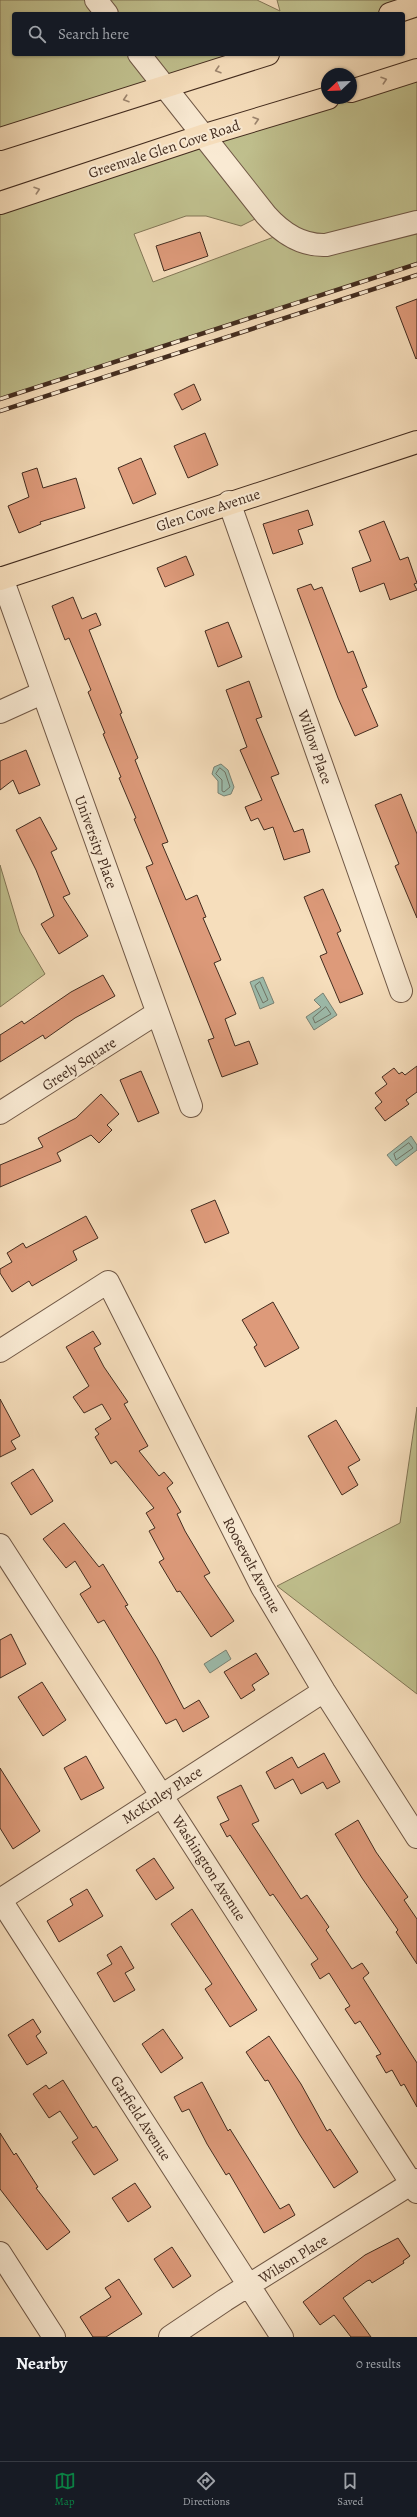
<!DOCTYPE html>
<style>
:root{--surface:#171b24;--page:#20242c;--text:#f1f3f6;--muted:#9ea1a6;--line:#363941;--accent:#0b8043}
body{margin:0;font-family:Alegreya,serif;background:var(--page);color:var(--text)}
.compass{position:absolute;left:321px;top:68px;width:36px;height:36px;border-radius:50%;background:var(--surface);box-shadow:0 1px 3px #0004;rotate:247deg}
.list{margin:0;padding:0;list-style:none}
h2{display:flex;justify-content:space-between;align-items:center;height:52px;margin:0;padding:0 16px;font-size:17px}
h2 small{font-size:13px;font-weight:400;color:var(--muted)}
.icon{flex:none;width:22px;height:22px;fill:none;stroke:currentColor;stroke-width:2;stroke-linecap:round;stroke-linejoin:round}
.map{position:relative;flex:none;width:417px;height:2337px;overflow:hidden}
.search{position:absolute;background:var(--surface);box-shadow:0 1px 3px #0004;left:12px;right:12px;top:12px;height:44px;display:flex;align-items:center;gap:10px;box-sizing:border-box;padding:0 14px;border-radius:4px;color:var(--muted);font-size:15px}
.sheet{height:124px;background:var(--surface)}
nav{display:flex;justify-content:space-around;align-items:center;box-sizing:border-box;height:56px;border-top:1px solid var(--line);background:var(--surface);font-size:11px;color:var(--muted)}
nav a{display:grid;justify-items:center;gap:2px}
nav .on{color:var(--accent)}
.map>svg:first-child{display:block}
.green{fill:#c0c08e;stroke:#827656;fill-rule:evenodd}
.water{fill:#9dbcac;stroke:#798274}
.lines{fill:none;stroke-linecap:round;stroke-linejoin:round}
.shore{stroke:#707466;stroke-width:1}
.building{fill:#dd9a7a;stroke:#432c1f}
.minor-casing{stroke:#705846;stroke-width:24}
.major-casing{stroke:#432c1f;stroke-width:24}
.minor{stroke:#f9ead3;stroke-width:22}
.major{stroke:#f6debc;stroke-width:22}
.rail-casing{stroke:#432c1f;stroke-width:4.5}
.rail{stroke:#f9ead3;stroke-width:3;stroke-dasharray:9;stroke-linecap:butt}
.oneway{stroke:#9c856e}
.labels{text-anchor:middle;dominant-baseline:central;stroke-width:4;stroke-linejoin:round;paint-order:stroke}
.street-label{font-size:15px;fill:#432c1f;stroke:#f9ead3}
</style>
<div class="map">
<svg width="417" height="2337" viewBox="0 0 417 2337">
<rect width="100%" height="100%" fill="#f6debc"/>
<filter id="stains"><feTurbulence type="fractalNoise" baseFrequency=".005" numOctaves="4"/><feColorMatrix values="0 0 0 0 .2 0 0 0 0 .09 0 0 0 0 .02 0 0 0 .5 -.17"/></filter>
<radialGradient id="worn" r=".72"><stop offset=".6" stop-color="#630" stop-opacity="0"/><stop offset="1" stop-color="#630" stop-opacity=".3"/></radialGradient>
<path class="green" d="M0,0H257L280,11L277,0H417L390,14H14V54H269L0,139Z
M417,70V264L0,399V203L329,98H351ZM271,211L290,231L153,282L134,234L186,216H206L241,226Z
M0,865L20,932L45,974L0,1007Z
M417,1407V1694L277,1586L400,1523Z"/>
<path class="water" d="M221,764L228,770L234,787L231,794L224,796L218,793V781L212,774L214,767Z
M263,977L274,1003L260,1009L250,982Z
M323,993L337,1015L314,1030L306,1017L321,1007L314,1000Z
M411,1136L417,1145V1150L396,1166L387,1155Z
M226,1650L231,1659L210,1673L204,1664Z"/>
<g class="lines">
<path class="shore" d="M220,768L225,772L230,787L224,792L222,791V780L216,774Z
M260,982L268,1000L263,1003L255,986Z
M326,1007L331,1014L315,1023L313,1018Z
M409,1143L413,1148L396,1160L394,1154Z"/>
</g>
<path class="building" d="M200,232L208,256L164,271L156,246Z
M417,299V358L416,359L396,307Z
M194,384L201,400L182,410L174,394Z
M205,433L218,465L188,478L174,446Z
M141,458L156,494L133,504L118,468Z
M37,468L43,488L76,478L85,508L40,522L41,524L19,533L8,506L29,497L22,473Z
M308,510L313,525L298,530L303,544L273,554L263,524Z
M384,521L400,560L408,557L417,583L414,584L417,590L390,600L384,583L360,592L352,568L371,561L359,531Z
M186,556L194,575L165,587L157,568Z
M311,584L314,590L322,587L348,653L353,651L367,687L362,689L378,726L355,736L338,698L297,589Z
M73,597L82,619L96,613L101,625L89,630L122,713L120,714L138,758L135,760L168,842L162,844L186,900L197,895L206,917L203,918L221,960L214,963L236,1014L225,1019L235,1046L249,1041L258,1064L222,1077L208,1040L214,1038L146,867L153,864L134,819L136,818L119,778L121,777L103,734L105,733L88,692L91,690L69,638L65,640L52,606Z
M228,622L242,657L218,667L205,631Z
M249,681L262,717L256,719L279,774L271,777L294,832L303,829L310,852L284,860L273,827L264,830L258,818L251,821L245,807L262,800L240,750L247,747L226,690Z
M26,750L40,785L19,794L13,780L0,790V761Z
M401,794L417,834V918L395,866L399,864L375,805Z
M40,817L57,849L51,852L70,894L63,897L88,936L59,954L41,924L54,916L36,870L16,830Z
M323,889L341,931L337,933L363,994L340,1003L320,956L327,953L304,897Z
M103,975L115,996L75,1018L45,1039L43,1035L0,1062V1035L22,1021L24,1024L71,992Z
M417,1066V1092L406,1100L409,1104L385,1121L375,1108L382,1102L375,1093L387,1084L382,1077L394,1068L399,1074L402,1072L405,1075Z
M141,1071L159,1113L138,1122L120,1080Z
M101,1094L119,1114L107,1125L112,1130L99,1143L91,1135L57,1153L61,1161L0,1187V1165L43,1147L38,1138L76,1118Z
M215,1200L229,1233L205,1243L191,1210Z
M86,1216L98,1238L73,1251L77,1260L32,1286L29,1281L12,1292L0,1273V1269L12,1262L7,1253L23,1243L26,1248Z
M273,1302L299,1348L265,1367L254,1347L257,1345L242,1320Z
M93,1331L101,1344L94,1348L104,1367L128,1402L124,1404L148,1446L139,1451L159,1476L164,1472L173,1483L167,1488L181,1512L177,1514L185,1531L210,1573L204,1576L234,1621L211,1637L180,1591L177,1592L159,1562L164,1559L149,1531L155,1528L146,1513L154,1508L116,1461L111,1464L95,1437L99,1434L95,1429L111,1419L102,1404L84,1413L73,1397L89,1386L66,1347Z
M0,1399L20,1436L11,1441L16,1449L0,1457Z
M336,1420L360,1460L348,1467L358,1485L342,1495L308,1436Z
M33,1469L53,1501L31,1515L11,1483Z
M64,1523L99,1567L103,1564L128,1605L125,1606L157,1658L184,1709L199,1700L209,1717L183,1732L176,1719L166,1724L104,1620L98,1623L80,1594L91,1587L75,1561L66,1568L43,1539Z
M11,1634L26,1664L0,1678V1640Z
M256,1653L269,1674L252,1685L255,1690L241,1699L224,1672Z
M42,1682L66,1720L43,1736L18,1697Z
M324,1753L340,1782L327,1789L323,1782L301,1794L293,1779L275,1789L266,1772L292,1757L298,1768Z
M86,1756L104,1788L81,1800L64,1768Z
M0,1768L40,1831L13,1849L0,1828Z
M241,1785L259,1821L252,1824L301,1899L307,1895L329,1927L326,1930L352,1969L362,1963L369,1973L363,1978L417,2063V2107L404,2084L401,2086L392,2070L386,2073L376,2056L381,2054L360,2021L355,2024L345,2009L350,2006L329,1973L320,1979L311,1964L318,1959L273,1894L270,1896L230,1835L227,1837L220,1824L229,1820L217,1797Z
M358,1820L376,1852L408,1897L404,1900L417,1919V1964L396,1932L398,1930L362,1878L335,1834Z
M154,1858L174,1888L156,1900L136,1870Z
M87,1889L103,1916L59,1942L47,1921L73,1905L70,1899Z
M192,1909L257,2010L230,2027L205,1989L212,1984L171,1924Z
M121,1946L134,1968L125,1973L135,1990L114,2002L97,1973L112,1964L107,1955Z
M33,2019L41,2032L36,2036L47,2053L27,2065L8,2035Z
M163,2029L183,2058L161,2073L142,2044Z
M269,2036L301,2084L327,2131L330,2129L358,2172L334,2188L300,2135L268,2080L265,2081L246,2052Z
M63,2080L93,2128L96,2126L118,2160L94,2175L72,2142L78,2138L60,2111L49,2118L33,2094L46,2085L49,2089Z
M202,2082L228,2131L230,2129L280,2209L289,2204L295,2215L264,2233L229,2173L226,2175L207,2144L189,2109L182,2112L174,2097Z
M0,2133L14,2155L16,2153L38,2187L36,2188L70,2232L47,2250L0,2189Z
M135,2183L151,2207L128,2222L112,2198Z
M398,2238L410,2256L403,2261L404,2263L372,2283L370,2280L367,2281L343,2298L371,2337H351L334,2315L320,2325L303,2302L365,2255Z
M172,2247L191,2276L173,2288L154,2259Z
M119,2279L142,2314L106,2337H93L80,2317L111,2297L105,2288Z"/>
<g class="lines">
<defs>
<path id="minor" d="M96,0L107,14
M139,54L266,215C282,233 302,246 326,245L417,222
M229,502L401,991
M2,578L191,1106
M0,712L42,693
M0,1113L157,1013
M0,1351L108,1282L262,1587L324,1691L417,1837
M0,1545L417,2192
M0,1899L282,2337
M0,1900L324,1691
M0,2253L54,2337
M170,2337L225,2300L417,2180"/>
<path id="major" d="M390,14L417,5
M351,91L417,70
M0,139L268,54
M0,203L205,135L328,98
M0,579L417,442"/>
</defs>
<use href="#minor" class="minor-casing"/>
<use href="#major" class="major-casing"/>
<use href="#minor" class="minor"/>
<use href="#major" class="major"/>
<defs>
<path id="rail" d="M0,399L417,264
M0,411L417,275"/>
</defs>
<use href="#rail" class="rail-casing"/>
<use href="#rail" class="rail"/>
</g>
<defs><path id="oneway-chevron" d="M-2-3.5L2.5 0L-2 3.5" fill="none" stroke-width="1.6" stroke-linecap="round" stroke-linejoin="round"/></defs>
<g class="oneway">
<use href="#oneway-chevron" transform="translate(218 70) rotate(163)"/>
<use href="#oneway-chevron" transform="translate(384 80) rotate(-18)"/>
<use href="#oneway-chevron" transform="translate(126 99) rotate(162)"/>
<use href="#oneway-chevron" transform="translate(256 120) rotate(-17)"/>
<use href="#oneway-chevron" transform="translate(37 190) rotate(-18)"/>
</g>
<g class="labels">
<g class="street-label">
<text transform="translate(164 149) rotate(-18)">Greenvale Glen Cove Road</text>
<text transform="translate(208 510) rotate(-18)">Glen Cove Avenue</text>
<text transform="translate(315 747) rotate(71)">Willow Place</text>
<text transform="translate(96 842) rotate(70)">University Place</text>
<text transform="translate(79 1064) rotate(-33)">Greely Square</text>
<text transform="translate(252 1565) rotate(62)">Roosevelt Avenue</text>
<text transform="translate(162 1795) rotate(-33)">McKinley Place</text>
<text transform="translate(209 1868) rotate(57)">Washington Avenue</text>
<text transform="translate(141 2118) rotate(57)">Garfield Avenue</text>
<text transform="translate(293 2259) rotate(-32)">Wilson Place</text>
</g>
</g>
<rect width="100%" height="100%" filter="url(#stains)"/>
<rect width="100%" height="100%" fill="url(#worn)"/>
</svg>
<svg class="compass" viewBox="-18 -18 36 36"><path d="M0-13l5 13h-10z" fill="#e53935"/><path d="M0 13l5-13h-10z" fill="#9ea1a6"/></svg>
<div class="search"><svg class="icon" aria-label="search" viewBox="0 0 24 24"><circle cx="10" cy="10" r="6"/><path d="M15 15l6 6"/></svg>Search here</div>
</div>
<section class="sheet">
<h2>Nearby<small>0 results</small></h2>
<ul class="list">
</ul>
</section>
<nav>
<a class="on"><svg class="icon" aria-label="map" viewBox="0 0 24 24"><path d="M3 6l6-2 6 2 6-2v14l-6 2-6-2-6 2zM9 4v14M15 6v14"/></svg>Map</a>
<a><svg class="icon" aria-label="directions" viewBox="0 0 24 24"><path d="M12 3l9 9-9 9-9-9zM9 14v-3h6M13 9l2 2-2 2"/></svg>Directions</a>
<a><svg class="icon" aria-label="saved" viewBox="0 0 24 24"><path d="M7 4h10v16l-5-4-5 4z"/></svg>Saved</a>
</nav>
